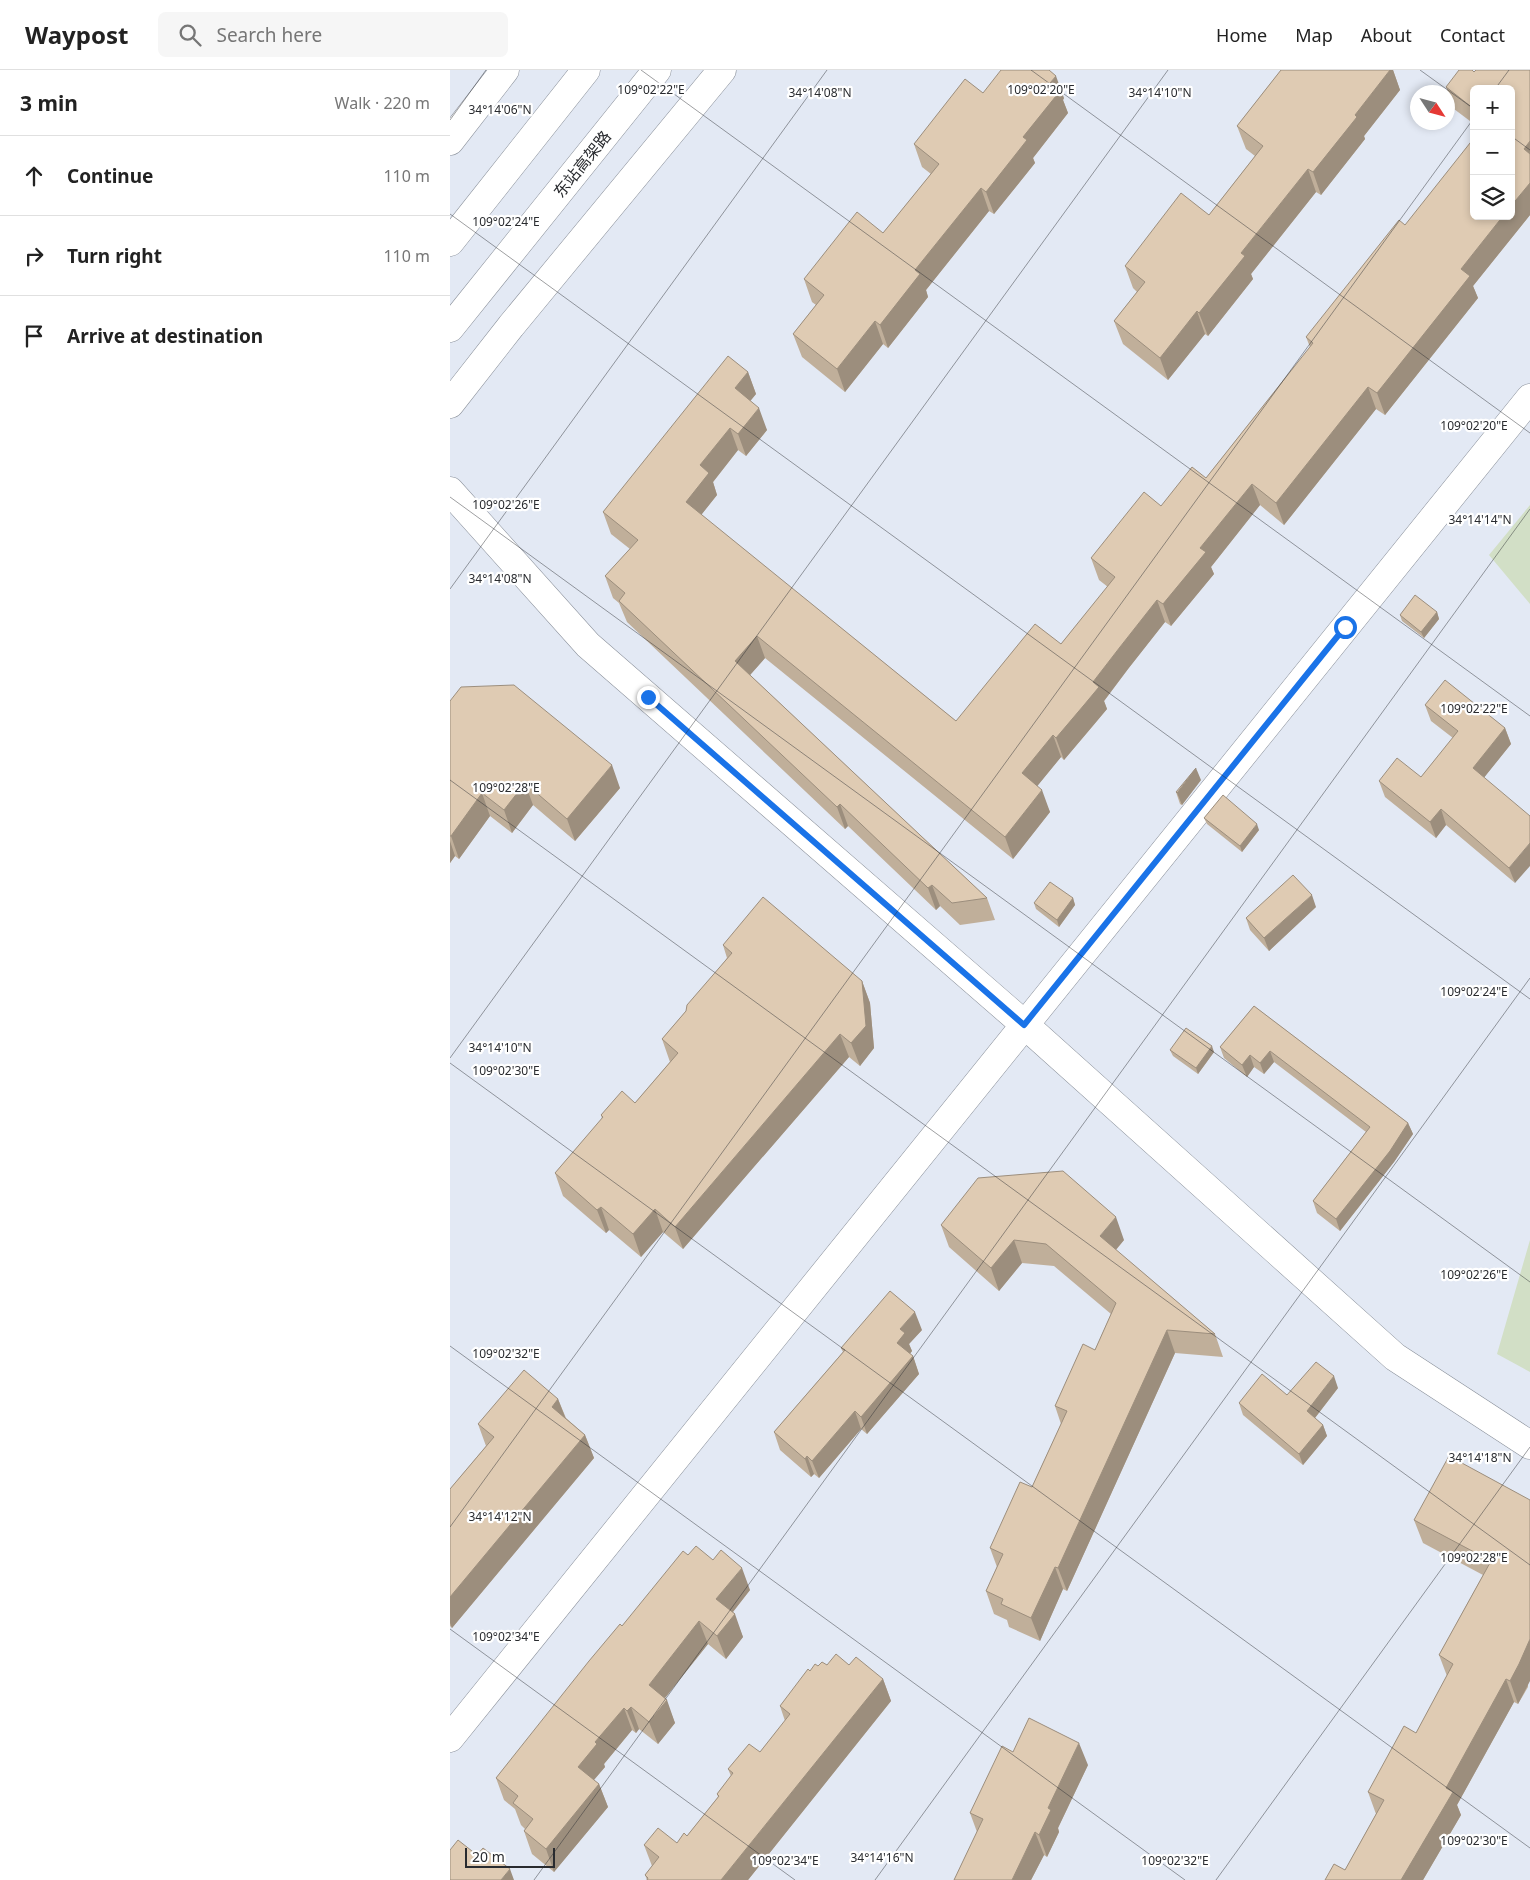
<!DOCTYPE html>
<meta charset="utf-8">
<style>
:root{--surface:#fff;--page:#f6f6f6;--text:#222;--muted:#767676;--line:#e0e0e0}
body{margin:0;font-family:"Noto Sans","Noto Sans SC",sans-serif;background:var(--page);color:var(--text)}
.controls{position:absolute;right:15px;top:15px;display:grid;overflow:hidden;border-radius:8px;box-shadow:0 2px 8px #0003}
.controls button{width:45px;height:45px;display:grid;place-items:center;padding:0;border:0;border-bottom:1px solid var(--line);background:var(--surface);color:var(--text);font:25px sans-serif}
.compass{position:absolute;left:960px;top:15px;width:45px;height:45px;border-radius:50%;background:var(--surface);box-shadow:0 2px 8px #0003;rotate:126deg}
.scale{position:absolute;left:15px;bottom:12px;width:90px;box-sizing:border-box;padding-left:5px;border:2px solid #292b2f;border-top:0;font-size:14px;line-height:18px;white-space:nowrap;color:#292b2f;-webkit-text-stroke:4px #fff;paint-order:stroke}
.stop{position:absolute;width:15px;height:15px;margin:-11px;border:4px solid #1a73e8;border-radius:50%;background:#fff}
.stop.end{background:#1a73e8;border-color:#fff;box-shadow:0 1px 5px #0008}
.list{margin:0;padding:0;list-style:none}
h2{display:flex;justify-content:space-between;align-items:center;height:65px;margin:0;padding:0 20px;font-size:21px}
h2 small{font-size:16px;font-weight:400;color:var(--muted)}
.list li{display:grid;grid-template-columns:32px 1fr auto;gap:15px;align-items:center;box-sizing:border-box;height:80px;padding:0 20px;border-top:1px solid var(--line)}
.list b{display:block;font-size:19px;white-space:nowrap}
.list em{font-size:16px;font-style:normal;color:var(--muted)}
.icon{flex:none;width:28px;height:28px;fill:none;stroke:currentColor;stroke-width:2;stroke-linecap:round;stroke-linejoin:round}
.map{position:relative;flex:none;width:1080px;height:1810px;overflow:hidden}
header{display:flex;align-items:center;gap:30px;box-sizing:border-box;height:70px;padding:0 25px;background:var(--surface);border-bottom:1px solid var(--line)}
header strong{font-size:24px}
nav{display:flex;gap:28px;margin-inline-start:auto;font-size:18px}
.search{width:350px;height:45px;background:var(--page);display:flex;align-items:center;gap:12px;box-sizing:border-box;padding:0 18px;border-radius:8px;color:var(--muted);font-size:19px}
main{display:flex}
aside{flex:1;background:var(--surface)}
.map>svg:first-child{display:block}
.grass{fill:#d2dfc6}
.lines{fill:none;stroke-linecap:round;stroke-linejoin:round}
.secondary-casing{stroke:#8b919b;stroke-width:29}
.primary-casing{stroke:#8b919b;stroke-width:29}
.secondary{stroke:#fff;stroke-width:28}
.primary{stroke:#fff;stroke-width:28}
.wall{fill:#c0af9a}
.shaded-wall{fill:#9c8e7d}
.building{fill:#dfcbb3;stroke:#9c8e7d}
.route{stroke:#1a73e8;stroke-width:6}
.ticks{fill:none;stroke:#292b2f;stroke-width:1;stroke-opacity:0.45}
.labels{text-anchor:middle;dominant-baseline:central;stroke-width:4.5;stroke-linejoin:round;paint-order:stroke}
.street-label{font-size:16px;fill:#292b2f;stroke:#fff}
.ticks-label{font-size:12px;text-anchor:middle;fill:#292b2f;stroke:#fff;stroke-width:4.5;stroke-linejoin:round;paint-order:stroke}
</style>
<header>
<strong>Waypost</strong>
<div class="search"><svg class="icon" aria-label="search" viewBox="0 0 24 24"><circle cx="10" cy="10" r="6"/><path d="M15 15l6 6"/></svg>Search here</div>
<nav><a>Home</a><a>Map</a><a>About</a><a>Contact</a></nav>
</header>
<main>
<aside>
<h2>3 min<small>Walk · 220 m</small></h2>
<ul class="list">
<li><svg class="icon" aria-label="ahead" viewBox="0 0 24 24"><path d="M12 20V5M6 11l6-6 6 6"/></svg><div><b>Continue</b></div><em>110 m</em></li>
<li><svg class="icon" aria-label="right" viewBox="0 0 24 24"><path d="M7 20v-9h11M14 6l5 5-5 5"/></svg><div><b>Turn right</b></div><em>110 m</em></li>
<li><svg class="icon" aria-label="arrive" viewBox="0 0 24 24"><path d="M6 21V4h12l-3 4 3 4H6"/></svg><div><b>Arrive at destination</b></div></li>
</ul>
</aside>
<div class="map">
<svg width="1080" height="1810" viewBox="0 0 1080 1810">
<rect width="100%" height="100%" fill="#e3e9f4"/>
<path class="grass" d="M1080,435V534L1039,485Z
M1080,1170V1302L1047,1284Z"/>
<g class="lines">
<defs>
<path id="secondary" d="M0,71L55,0
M0,334L61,256L272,0
M0,421L138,575L575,955L945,1287L1080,1375
M0,1668L1080,328"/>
<path id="primary" d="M0,172L136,0
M0,258L207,0"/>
</defs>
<use href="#secondary" class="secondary-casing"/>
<use href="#primary" class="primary-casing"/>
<use href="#secondary" class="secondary"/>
<use href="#primary" class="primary"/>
</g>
<path class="wall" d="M831,0H943L950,20L914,66L915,69L871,125L866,122L801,204L803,209L758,266L755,264L718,310L673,274L664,251L687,222L683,218L675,196L759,145L805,86L796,79L787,56Z
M1080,0V145L1023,216L1028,228L935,345L926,339L834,455L810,435L761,497L764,504L721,556L715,552L678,599L654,631L657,639L642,657L614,690L611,687L587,716L600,742L563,789L315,588L300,605L537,828L545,850L510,855L490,836L486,840L398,756L395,759L177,552L169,533L163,528L155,506L180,479L161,464L153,442L298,302L306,324L300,331L317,360L296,386L288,380L263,412L267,425L251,445L506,651L611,574L658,517L649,510L641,488L711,436L756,408L860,277L856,267L955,155L1024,146L1061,19H1024V54L1004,39L996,17L1024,2Z
M533,23L614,28L613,30L618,43L583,88L585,93L544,144L539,141L476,220L478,227L438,278L433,274L395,322L352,287L343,264L366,235L362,232L354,209L433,163L481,104L472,97L464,74Z
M987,542L989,549L974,568L952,551L950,545Z
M0,631L170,718L125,771L83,735L62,763L40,746L9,789L5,786L0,793Z
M975,635L1055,658L1061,674L1034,707L1065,813L996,755L986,768L935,727L929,711L971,707L1003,668L981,651Z
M751,710L732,735L730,734L726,722Z
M754,748L809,760L792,782L757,754Z
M623,828L625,835L609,857L586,839L584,833Z
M866,837L819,881L800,860L796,848Z
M273,875L412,911L420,933L424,978L410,996L399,987L233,1179L213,1162L191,1187L159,1160L156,1163L113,1126L105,1103L152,1049L151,1045L185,1033L220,992L212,969L236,941L277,888Z
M804,936L958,1053L963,1064L944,1092L890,1161L867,1143L863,1131L916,1062L824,992L814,1004L804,997L797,1007L774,988L770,977Z
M720,980L764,982L748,1004L723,986Z
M491,1155L674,1170L666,1180L765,1264L773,1287L725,1283L617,1521L613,1519L590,1571L559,1557L557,1550L544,1544L536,1521L547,1497L540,1478L582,1417L611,1354L605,1336L645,1280L661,1244L604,1196L572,1193L549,1221L499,1177Z
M472,1260L459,1274L462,1281L460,1284L463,1286L469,1304L417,1364L411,1359L369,1408L364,1404L361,1407L330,1380L324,1362L393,1282L391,1278Z
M888,1318L865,1348L873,1355L877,1366L853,1395L793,1345L789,1333Z
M108,1329L116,1348L135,1365L144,1388L2,1558L0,1556V1419L36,1376L28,1354Z
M1080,1430L1078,1617L1068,1634L1064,1632L1007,1735L1011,1745L973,1810H875L895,1800L926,1744L918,1722L966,1663L997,1606L989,1585L1033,1505L973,1473L964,1450Z
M238,1485L300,1520L283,1542L293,1567L276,1589L258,1574L215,1628L225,1653L208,1674L189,1659L186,1663L182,1660L154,1694L155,1697L144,1710L149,1714L158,1737L104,1802L82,1784L74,1761L75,1759L71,1755L65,1739L54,1730L46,1708L172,1556Z
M377,1595H399L433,1609L441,1631L298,1810H197L195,1805L202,1796L194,1775L227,1773L237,1766L268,1727L267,1724L281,1706L278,1699L310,1682L335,1651L330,1636L360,1601L368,1596Z
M563,1682L638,1695L608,1758L609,1762L597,1787L594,1785L581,1810H504L527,1762L520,1743Z"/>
<path class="shaded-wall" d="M940,0H943L950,20L914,66L915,69L871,125L863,102L905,45Z
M606,6L614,28L613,30L618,43L583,88L585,93L544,144L536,122L573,67L600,13Z
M1080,71V96L1074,79Z
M858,99L866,122L801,204L803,209L758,266L749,243L791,183Z
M1080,113V145L1023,216L1028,228L935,345L927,323L1011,199L1053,146H1061V136Z
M531,118L539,141L476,220L478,227L438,278L430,255L465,200Z
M747,241L755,264L718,310L710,288Z
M425,251L433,274L395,322L387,299Z
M298,302L306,324L293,340L285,318Z
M918,317L926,339L834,455L826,433Z
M309,338L317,360L296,386L288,364Z
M280,358L288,380L263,412L267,425L244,454L236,432L250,395Z
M802,414L810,435L761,497L764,504L721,556L713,534L750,478Z
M707,530L715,552L678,599L654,631L657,639L614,690L606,668L643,612L670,577Z
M987,542L989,549L974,568L971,562Z
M307,566L315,588L293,613L285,591Z
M1055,658L1061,674L1029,714L1023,698Z
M603,665L611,687L580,725L572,703Z
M162,695L170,718L125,771L117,749Z
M746,698L751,710L732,735L727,723Z
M75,713L83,735L62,763L54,740Z
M592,720L600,742L563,789L555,767Z
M32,723L40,746L9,789L1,766Z
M390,734L398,756L395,759L387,737Z
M991,739L996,755L986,768L980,752Z
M807,754L809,760L792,782L790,776Z
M0,771L5,786L0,793Z
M1080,773V796L1065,813L1059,798Z
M482,815L490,836L486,840L478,818Z
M862,825L866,837L819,881L814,868Z
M623,828L625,835L609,857L607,850Z
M412,911L420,933L424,978L410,996L401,973Z
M390,964L399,987L233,1179L225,1157Z
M762,976L764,982L748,1004L746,998Z
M820,981L824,992L814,1004L810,993Z
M800,985L804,997L797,1007L792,995Z
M958,1053L963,1064L944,1092L890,1161L886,1149Z
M151,1137L159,1160L156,1163L147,1140Z
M205,1139L213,1162L191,1187L183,1164Z
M666,1147L674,1170L658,1189L650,1166Z
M564,1170L572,1193L549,1221L541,1198Z
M465,1242L472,1260L459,1274L462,1281L454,1291L447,1273L450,1259Z
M717,1260L725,1283L617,1521L608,1498Z
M463,1286L469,1304L417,1364L411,1347Z
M884,1306L888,1318L861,1353L857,1341Z
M108,1329L117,1352L102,1337Z
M405,1341L411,1359L369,1408L362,1391Z
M873,1355L877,1366L853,1395L849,1384Z
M135,1365L144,1388L2,1558L0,1553V1527Z
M357,1386L364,1404L361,1407L355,1389Z
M605,1497L613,1519L590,1571L581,1548Z
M292,1498L300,1520L275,1552L266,1529Z
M285,1544L293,1567L276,1589L267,1566Z
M249,1551L258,1574L207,1638L199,1615Z
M1080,1569V1611L1068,1634L1060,1611Z
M433,1609L441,1631L298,1810H271Z
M1056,1609L1064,1632L1007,1735L1011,1745L973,1810H951L996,1718Z
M217,1630L225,1653L208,1674L199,1652Z
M181,1637L189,1659L186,1663L177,1641Z
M174,1638L182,1660L154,1694L155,1697L136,1719L128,1697L145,1672Z
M629,1673L638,1695L608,1758L609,1762L597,1787L589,1765L598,1738Z
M149,1714L158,1737L104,1802L96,1779Z
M585,1762L594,1785L581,1810H562Z
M60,1799L64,1810H51Z"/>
<path class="building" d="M551,0H599L606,6L600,13L610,21L573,67L577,70L536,122L531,118L465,200L470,204L430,255L425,251L387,299L343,264L374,225L354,209L407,142L433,163L489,94L464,74L515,9L533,23Z
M831,0H940L905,45L907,47L863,102L858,99L791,183L795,186L749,243L747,241L710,288L664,251L695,212L675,196L731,123L759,145L813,76L787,56Z
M1009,0H1022L1024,2L1026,0H1080V71L1074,79L1080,84V113L1061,136V19H1024V39L996,17Z
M1024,68V146H1053L1011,199L1020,206L927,323L918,317L826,433L802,414L750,478L756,482L713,534L707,530L670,577L643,612L649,617L634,635L606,668L603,665L572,703L592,720L555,767L307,566L285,591L537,828L502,833L482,815L478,818L390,734L387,737L169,531L175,523L155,506L188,470L153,442L278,286L298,302L285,318L309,338L288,364L280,358L250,395L259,403L236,432L506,651L585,554L611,574L665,507L641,488L694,422L711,436L742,397L756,408L863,273L856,267L949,150L955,155Z
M965,525L987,542L971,562L950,545Z
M995,610L1055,658L1023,698L1080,746V773L1059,798L991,739L980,752L929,711L947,688L971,707L1008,661L975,635Z
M64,615L162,695L117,749L75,713L54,740L32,723L1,766H0V631L11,617Z
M746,698L727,723L726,722Z
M773,725L807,754L790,776L754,748Z
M843,805L862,825L814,868L796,848Z
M600,812L623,828L607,850L584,833Z
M313,827L412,911L416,956L401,973L390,964L225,1157L205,1139L183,1164L151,1137L147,1140L105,1103L153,1047L151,1045L172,1021L185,1033L228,983L212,969L236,941L237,935L282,883L273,875Z
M804,936L958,1053L940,1081L886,1149L863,1131L920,1057L820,981L810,993L800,985L792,995L770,977Z
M736,958L762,976L746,998L720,980Z
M613,1101L666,1147L650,1166L765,1264L717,1260L608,1498L605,1497L581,1548L551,1534L553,1529L536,1521L553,1484L540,1478L570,1412L582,1417L617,1341L605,1336L633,1274L645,1280L666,1233L596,1174L564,1170L541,1198L491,1155L528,1108Z
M440,1221L465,1242L450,1259L455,1263L447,1273L463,1286L411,1347L405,1341L362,1391L357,1386L355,1389L324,1362L395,1280L391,1278Z
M866,1292L884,1306L857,1341L873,1355L849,1384L789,1333L812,1304L837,1325Z
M74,1300L108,1329L102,1337L135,1365L0,1527V1419L44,1367L28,1354Z
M999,1386L1080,1430V1569L1069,1594L1060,1611L1056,1609L996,1718L1003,1722L951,1810H875L884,1794L895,1800L934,1730L918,1722L954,1656L966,1663L1003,1594L989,1585L1041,1491L964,1450Z
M246,1476L263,1490L271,1480L292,1498L266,1529L285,1544L267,1566L249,1551L199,1615L217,1630L199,1652L181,1637L177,1641L174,1638L145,1672L147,1674L128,1697L149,1714L96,1779L74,1761L83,1749L63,1733L68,1726L46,1708L139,1591L170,1554L172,1556L233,1481L238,1485Z
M386,1584L399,1595L406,1587L433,1609L271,1810H197L198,1808L195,1805L209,1787L194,1775L208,1758L227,1773L234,1763L237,1766L269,1726L267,1724L283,1703L278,1699L299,1674L310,1682L340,1644L330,1636L358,1599L360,1601L365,1594L368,1596L372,1592L377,1595Z
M579,1648L629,1673L598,1738L601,1740L589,1765L585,1762L562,1810H504L533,1749L520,1743L552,1676L563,1682Z
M8,1770L27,1785L33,1778L60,1799L51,1810H0V1780Z"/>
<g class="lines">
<path class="route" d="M198,627L574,955L895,557"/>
</g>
<path class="ticks" d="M191,0L1080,646M581,0L1080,363M970,0L1024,39M1045,19L1059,0M0,50L36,0M1061,66L1080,80M0,144L1080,929M0,427L1080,1212M0,519L377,0M0,710L1080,1495M0,988L718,0M0,993L1080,1778M0,1276L735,1810M0,1457L1024,48M0,1559L345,1810M84,1810L1080,439M425,1810L1080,908M766,1810L1080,1377"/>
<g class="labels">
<g class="street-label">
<text transform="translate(132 94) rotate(-51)">东站高架路</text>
</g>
</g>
<g class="ticks-label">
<text x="201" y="24">109°02'22"E</text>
<text x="591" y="24">109°02'20"E</text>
<text x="370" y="27">34°14'08"N</text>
<text x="710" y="27">34°14'10"N</text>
<text x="50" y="44">34°14'06"N</text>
<text x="56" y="156">109°02'24"E</text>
<text x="1024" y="360">109°02'20"E</text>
<text x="56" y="439">109°02'26"E</text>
<text x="1030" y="454">34°14'14"N</text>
<text x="50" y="513">34°14'08"N</text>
<text x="1024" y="643">109°02'22"E</text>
<text x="56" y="722">109°02'28"E</text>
<text x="1024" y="926">109°02'24"E</text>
<text x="50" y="982">34°14'10"N</text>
<text x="56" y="1005">109°02'30"E</text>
<text x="1024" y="1209">109°02'26"E</text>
<text x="56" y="1288">109°02'32"E</text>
<text x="1030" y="1392">34°14'18"N</text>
<text x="50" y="1451">34°14'12"N</text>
<text x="1024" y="1492">109°02'28"E</text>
<text x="56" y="1571">109°02'34"E</text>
<text x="1024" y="1775">109°02'30"E</text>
<text x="432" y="1792">34°14'16"N</text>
<text x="335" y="1795">109°02'34"E</text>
<text x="725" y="1795">109°02'32"E</text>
</g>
</svg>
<div class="controls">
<button>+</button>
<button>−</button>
<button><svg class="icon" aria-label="layers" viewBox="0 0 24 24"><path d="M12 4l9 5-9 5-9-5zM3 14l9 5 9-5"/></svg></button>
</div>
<svg class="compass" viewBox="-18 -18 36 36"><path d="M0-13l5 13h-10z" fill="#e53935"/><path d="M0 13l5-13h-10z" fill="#767676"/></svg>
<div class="scale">20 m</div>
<div class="stop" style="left:895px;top:557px"></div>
<div class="stop end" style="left:198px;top:627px"></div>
</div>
</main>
